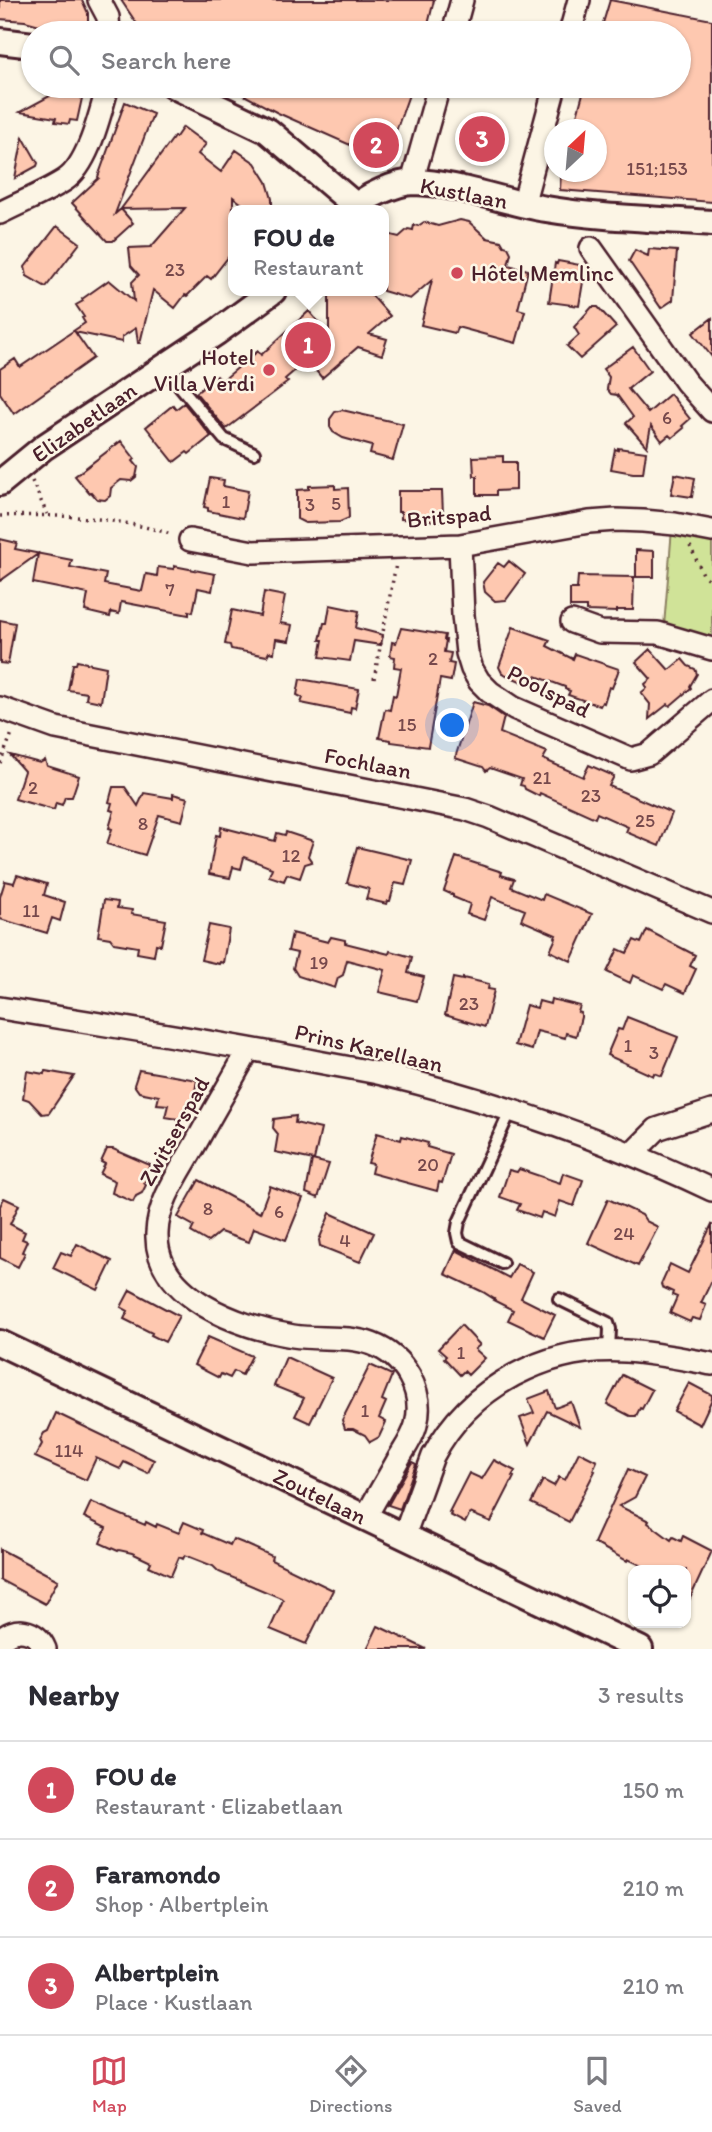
<!DOCTYPE html>
<meta charset="utf-8">
<style>
:root{--surface:#fff;--page:#f2f2f3;--text:#2b2b33;--muted:#7c7c81;--line:#e1e1e2;--accent:#d1495b}
body{margin:0;font-family:Itim,sans-serif;background:var(--page);color:var(--text)}
.controls{position:absolute;right:21px;bottom:21px;display:grid;overflow:hidden;border-radius:14px;box-shadow:0 2px 5px #0004}
.controls button{width:63px;height:63px;display:grid;place-items:center;padding:0;border:0;border-bottom:2px solid var(--line);background:var(--surface);color:var(--text);font:35px sans-serif}
.compass{position:absolute;left:544px;top:119px;width:63px;height:63px;border-radius:50%;background:var(--surface);box-shadow:0 2px 5px #0004;rotate:26deg}
.you{position:absolute;left:453px;top:726px;width:24px;height:24px;margin:-18px;border:5px solid #fff;border-radius:50%;background:#1a73e8;box-shadow:0 0 0 10px #1a73e833}
.badge{display:grid;place-items:center;width:46px;height:46px;border-radius:50%;background:var(--accent);color:#fff;font-size:23px;font-weight:700}
.pin{position:absolute;translate:-50% -50%;border:4px solid #fff;box-shadow:0 2px 7px #0006}
.popup{position:absolute;left:228px;top:205px;width:161px;height:91px;box-sizing:border-box;display:grid;place-content:center;border-radius:14px;background:var(--surface);filter:drop-shadow(0 2px 5px #0005);font-size:23px;white-space:nowrap;color:var(--muted)}
.popup b{font-size:26px;color:var(--text)}
.popup::after{content:'';position:absolute;left:50%;top:100%;margin-left:-14px;border:14px solid transparent;border-top-color:var(--surface)}
.list{margin:0;padding:0;list-style:none}
h2{display:flex;justify-content:space-between;align-items:center;height:91px;margin:0;padding:0 28px;font-size:30px}
h2 small{font-size:23px;font-weight:400;color:var(--muted)}
.list li{display:grid;grid-template-columns:46px 1fr auto;gap:21px;align-items:center;box-sizing:border-box;height:98px;padding:0 28px;border-top:2px solid var(--line)}
.list b{display:block;font-size:26px;white-space:nowrap}
.list p{margin:0;font-size:23px;white-space:nowrap;color:var(--muted)}
.list em{font-size:23px;font-style:normal;color:var(--muted)}
.icon{flex:none;width:38px;height:38px;fill:none;stroke:currentColor;stroke-width:2;stroke-linecap:round;stroke-linejoin:round}
.map{position:relative;flex:none;width:712px;height:1649px;overflow:hidden}
.search{position:absolute;background:var(--surface);box-shadow:0 2px 5px #0004;left:21px;right:21px;top:21px;height:77px;display:flex;align-items:center;gap:18px;box-sizing:border-box;padding:0 24px;border-radius:38px;color:var(--muted);font-size:26px}
.sheet{height:385px;background:var(--surface)}
nav{display:flex;justify-content:space-around;align-items:center;box-sizing:border-box;height:98px;border-top:2px solid var(--line);background:var(--surface);font-size:19px;color:var(--muted)}
nav a{display:grid;justify-items:center;gap:4px}
nav .on{color:var(--accent)}
.map>svg:first-child{display:block}
.green{fill:#d0e398;stroke:#8d8162;stroke-width:2}
.building{fill:#fec8b0;stroke:#4a1f2b;stroke-width:2}
.lines{fill:none;stroke-linecap:round;stroke-linejoin:round}
.service-casing{stroke:#4a1f2b;stroke-width:16}
.minor-casing{stroke:#4a1f2b;stroke-width:26}
.tertiary-casing{stroke:#4a1f2b;stroke-width:30}
.path{stroke:#4a1f2b;stroke-width:3.5;stroke-dasharray:2 5;stroke-linecap:butt}
.service{stroke:#fcf5e5;stroke-width:10}
.minor{stroke:#fcf5e5;stroke-width:21}
.tertiary{stroke:#fcf5e5;stroke-width:24}
.poi-dot{fill:#d1495b;stroke:#fcf5e5;stroke-width:2.5}
.labels{text-anchor:middle;dominant-baseline:central;stroke-width:5;stroke-linejoin:round;paint-order:stroke}
.number-label{font-size:19px;fill:#77494c}
.street-label{font-size:23px;fill:#4a1f2b;stroke:#fcf5e5}
.poi-label{font-size:23px;fill:#4a1f2b;stroke:#fcf5e5;text-anchor:start}
</style>
<div class="map">
<svg width="712" height="1649" viewBox="0 0 712 1649">
<rect width="100%" height="100%" fill="#fcf5e5"/>
<filter id="ink" filterUnits="userSpaceOnUse"><feTurbulence type="fractalNoise" baseFrequency=".0143" numOctaves="2"/><feDisplacementMap in="SourceGraphic" scale="14" xChannelSelector="R" yChannelSelector="G"/><feConvolveMatrix kernelMatrix="1 2 1 2 8 2 1 2 1" color-interpolation-filters="sRGB"/></filter>
<g filter="url(#ink)">
<path class="green" d="M672,529L712,538V642L664,626Z"/>
<path class="building" d="M0,0H82L88,13V21L85,27L80,32L69,33L25,21L0,19Z
M121,0H434L426,33H143Z
M610,0L712,20V202L560,190L561,172H597V130H573L585,86H679V33H600Z
M68,86L84,89L77,121L70,120L69,124L55,122L56,118L20,112Z
M227,86H412L395,134L381,148L366,152L278,113Z
M125,102L153,114L115,214L121,209L133,223L113,241H107L72,203L99,178L98,177Z
M183,127L206,144L198,154L221,172L236,150L255,163L267,182L272,199V210H250L233,197V251L211,279L207,276L187,296L185,295L175,308L153,290L140,343H138L136,328L122,337V342L75,332L93,358L14,414L0,393V369L15,359L20,367L85,323L82,318L84,317L76,305L83,301L82,299L109,280L134,301L132,282L139,275L131,266L129,248L151,247L185,208L121,209L174,137H176Z
M23,137L38,163L37,166L15,178Z
M460,220L469,222L487,238L501,241L504,246L508,247L511,253L508,265L528,270L518,309L525,311L516,343L457,327L455,333L421,325L432,280L410,299L383,291V233L399,237L408,229L413,230L414,225L418,226L424,222L438,226Z
M57,226L80,243L46,287L27,276L25,267Z
M649,249L677,251L673,300L661,308L629,261L635,250L648,256Z
M558,261L580,265V268H582L581,275L584,276L579,306L549,302L555,263L557,264Z
M329,291H368L390,316L369,334L387,339L382,355L358,347L322,378L307,360L285,379L288,382L226,429L196,393L217,376L222,381L258,351L261,355L309,311L329,335Z
M592,307H598L616,327L580,359L567,346L579,335L574,327Z
M712,318V357L693,333Z
M633,347L650,371L628,389L648,413L670,394L690,419L682,426L684,428L672,438L669,435L662,441L651,426L647,447L626,423L633,417L617,395L611,394L607,389L609,377L603,369Z
M184,403L211,436L189,454L187,452L174,462L146,427L173,405L176,409Z
M342,410L403,424L393,460L370,454L372,446L343,438L333,432L330,427V419L335,412Z
M121,441L135,459L133,461L138,467L136,477L131,481L121,480L111,488L110,496L105,500L97,499L91,492L89,493L75,476Z
M618,448L646,452L643,473H633L611,469L615,449L618,450Z
M503,456V462H516V490L496,491V495H477V476H474L473,457Z
M675,474L695,478L692,497L671,494Z
M210,478L224,480L223,486L248,491L243,518L208,511V508L204,507Z
M335,485V489L348,488L349,518L340,522L305,523L297,519V490L309,489V486Z
M398,491H442L443,514H442L441,521L401,519V512H398Z
M0,539L17,543L15,549L72,560L70,567L106,574L104,584L142,591L146,574L157,576L158,567L174,569V566L215,574L212,591L198,588L193,612L189,611V615L121,602L119,614L111,612L110,617L85,611L88,594L33,583L38,554L0,581Z
M636,550L654,551V577H636Z
M509,561L525,574L506,600L495,601L485,592L483,582L498,563L504,567Z
M578,576L634,577L633,610H617V612L586,611V607H570V589H577Z
M264,592L285,596L280,623L292,625L289,641L276,639L274,653L269,652L267,656L231,649L230,645L225,644L232,610L260,616Z
M330,605L359,611L356,628L383,635L381,645L354,641L350,661L320,657L323,640H320L324,623H327Z
M0,620L15,623L8,664L0,663Z
M513,627L550,640L547,646L573,659L575,654L619,669L612,688L609,687L604,703L602,702L600,706L568,695L570,691L565,689V687L536,676L534,683L531,682L529,685L502,673L499,667Z
M401,628L445,635L444,640H446L444,652L451,653L449,663L454,664L451,681L440,679L428,747L391,742V740L379,738L385,709L390,710L393,695L396,696L401,668L394,667L395,657L390,656L392,642L396,643Z
M650,649L669,670L682,659L688,666L695,669L697,674L690,686L691,688L670,706L668,704L649,719L650,704L641,693L647,688L645,684L651,679L636,662Z
M77,661L106,667L101,702L86,699L87,693L68,690L73,664H76Z
M300,679L359,689L355,708L351,707L350,713L301,703L303,698L297,695Z
M473,702L488,706L504,717L500,733L547,752L543,759L583,777L589,765L614,776L609,786L672,813L659,846L626,832L628,827L597,813L595,818L540,793L539,796L525,789L524,786L520,785L522,779L490,768L486,771L483,767L455,758Z
M10,755L40,763L45,760L47,766L79,776L72,797H65L62,805L56,803L54,810L15,799L24,771Z
M113,787H125L138,806L144,793L173,798V794L188,798L182,821L159,815L145,855L107,844L112,829L109,828L114,811L110,810L112,803L109,802Z
M221,827L275,841L277,833L285,835L286,832L313,841L308,856L312,862L305,864L300,878L287,874L284,881L269,876L272,868L244,857L241,869L233,867L230,878L209,874L216,835L220,836Z
M357,847L412,860L405,885L395,883L390,901H388L387,904L366,899L369,889L347,883Z
M456,857L502,872L501,875L514,879L511,887L542,900L544,894L592,914L571,961L550,951L556,938L555,937L556,935L521,920L525,910L492,897L484,920L467,914L470,904L453,897V895L444,891Z
M17,875L47,884L44,895L65,902L60,921L52,918L47,933L0,919V897L5,881L14,883Z
M104,900L118,902L117,908L132,910L131,914L166,920L161,945L156,944L154,956L137,953L138,947L114,943L110,938L98,936Z
M209,925L229,929L223,963L220,962L219,964L201,960Z
M647,930L695,955L690,966L696,969L685,993L666,984L663,989L633,975L630,983L607,972L618,949L627,953L634,940L641,943Z
M292,933L328,942L331,937L345,940V943L389,954L390,951L412,957L408,973L424,977L417,1001L379,992L385,970L347,960L343,975L338,978L335,988L298,976L293,968L297,953L288,951Z
M453,978L463,980V978L489,984L488,989L494,990L485,1027L445,1015Z
M551,999L580,1006L578,1012L581,1013V1017L576,1036L566,1033L565,1038L537,1031L532,1050L515,1045L526,1005L537,1008L539,1001L550,1004Z
M627,1017L678,1037L662,1076L654,1073L653,1076L607,1055L618,1029L622,1030Z
M139,1070L197,1080L193,1103L187,1102L185,1120L165,1117L168,1105L157,1104L159,1096L139,1092L134,1085Z
M27,1071L44,1074L45,1071L74,1076L49,1113L42,1114L29,1100L23,1098Z
M296,1116L295,1123L321,1129L314,1160L275,1152L278,1134L273,1128L274,1119Z
M377,1133L401,1140L402,1136L428,1143L427,1147L451,1154L442,1183L439,1182L437,1191L371,1173L373,1164L368,1163Z
M107,1149H113L150,1165L144,1178L146,1179L144,1183L146,1185L142,1193L136,1196L133,1202L112,1193L115,1181L100,1174L105,1164L101,1162Z
M312,1160L329,1164L318,1198L306,1193Z
M519,1169L560,1183L563,1173L583,1180L574,1206L560,1201L555,1217L542,1212L540,1218L517,1210L520,1204L500,1197L509,1170L517,1172Z
M199,1180L260,1213L270,1186L303,1198L286,1240L254,1228L249,1242L220,1232L208,1242L191,1232L194,1226L178,1217Z
M4,1198L19,1205L10,1224L25,1232L22,1239L27,1241L22,1252L25,1253L18,1267L0,1258V1206Z
M608,1199L642,1215L646,1221L658,1227L638,1266L588,1243Z
M330,1213L374,1233L360,1262L320,1246L319,1240Z
M712,1224V1280L701,1303L706,1305L700,1320L692,1318L690,1322L670,1313L677,1297L672,1295L673,1292L662,1287L661,1284L670,1264L688,1273Z
M77,1244L112,1261L98,1290L53,1268L61,1252L71,1256Z
M456,1250L509,1278L517,1264L533,1272L521,1298L555,1315L544,1337L508,1320L513,1310L493,1300L494,1299L483,1292L445,1274Z
M130,1290L179,1316L165,1342L151,1335L152,1333L124,1319L128,1311L121,1307Z
M461,1325L480,1345L475,1349L485,1358L468,1375L464,1371L460,1375L444,1358L446,1356L438,1349Z
M208,1337L252,1356L242,1375L234,1371L230,1378L221,1374L219,1378L194,1365Z
M286,1357L332,1378L310,1423L295,1416L304,1398L274,1386Z
M370,1365L392,1375L382,1400L386,1402L379,1418L386,1422L379,1437L370,1442L365,1435L353,1429H345L342,1420Z
M622,1375L652,1390L642,1409L640,1408L636,1416H630L607,1404Z
M689,1383L712,1395V1399L700,1425L674,1411Z
M549,1391L555,1408L571,1402L580,1427L547,1411L530,1444L520,1418L534,1413L528,1399Z
M56,1413L154,1460L148,1473L124,1462L120,1469L96,1458L86,1480L35,1457L42,1444L40,1440L44,1433L48,1431Z
M579,1452L597,1461L593,1470L595,1471L569,1522L531,1503L543,1480L554,1486L559,1477L565,1480Z
M494,1460L515,1471L512,1476L514,1477L491,1522L470,1513L465,1523L450,1515L451,1513L449,1512L469,1473L482,1479Z
M412,1462L416,1464L400,1509L388,1505Z
M628,1469L645,1477L635,1497L619,1506L649,1521L648,1523L671,1540L673,1537L681,1541L683,1536L712,1551L686,1607V1570H651L628,1559L627,1561L594,1543Z
M91,1502L145,1525L146,1522L156,1527L157,1524L179,1533L184,1522L203,1530L202,1533L230,1545L233,1539L243,1543L272,1556L271,1560L333,1590L306,1644L270,1629L283,1600L281,1598L219,1572L213,1566L185,1555L183,1559L179,1557L171,1576L149,1566L151,1562L132,1553L119,1550L118,1551L100,1543L106,1528L84,1517Z
M0,1549L58,1580L45,1604L0,1580Z
M378,1626L426,1649H367Z"/>
<g class="lines">
<defs>
<path id="service" d="M166,366L180,386L224,439L254,453
M502,1263L459,1242L457,1233L459,1222L510,1112
M559,1299L608,1323L610,1329L609,1350"/>
<path id="minor" d="M99,0L108,17L109,33
M453,33L462,0
M570,33L579,0
M412,182L439,86
M523,205L555,86
M0,213C21,202 45,193 65,180C89,164 100,113 108,86
M591,248L686,382L712,411
M190,540L253,552L460,545L589,522L616,520L643,521L675,524L712,531
M460,545L463,615L467,653L472,669L479,681L490,692L514,708L631,759L649,754L712,700
M572,622L600,632L658,633L712,649
M0,708L56,728L465,809L489,817L712,912
M0,1008C100,1024 199,1039 298,1058C326,1064 354,1068 382,1074C494,1101 607,1140 712,1190
M249,1049C232,1080 214,1110 197,1141C182,1169 158,1200 157,1233C154,1297 241,1328 293,1336C318,1340 348,1335 372,1344C404,1356 425,1391 416,1425C413,1437 405,1448 399,1458C388,1478 376,1498 365,1518
M632,1154L657,1129L712,1111
M404,1536L433,1456C469,1387 548,1345 626,1351C655,1353 684,1359 712,1364
M0,1641C14,1625 37,1629 45,1649"/>
<path id="tertiary" d="M0,41L33,45
M174,86L268,131L356,206
M352,210C363,197 398,182 414,182C457,183 503,202 546,209C600,218 657,219 712,223
M0,483L44,447L217,332L273,291
M0,1343L640,1649"/>
</defs>
<use href="#service" class="service-casing"/>
<use href="#minor" class="minor-casing"/>
<use href="#tertiary" class="tertiary-casing"/>
<path class="path" d="M32,481L47,514
M0,516C58,514 115,517 171,534
M690,546L703,574L712,583
M374,679L396,564
M0,763L13,731"/>
<use href="#service" class="service"/>
<use href="#minor" class="minor"/>
<use href="#tertiary" class="tertiary"/>
</g>
</g>
<g class="poi-dot">
<circle cx="457" cy="273" r="7"/>
<circle cx="269" cy="370" r="7"/>
</g>
<g class="labels">
<g class="number-label">
<text x="657" y="168">151;153</text>
<text x="175" y="269">23</text>
<text x="667" y="417">6</text>
<text x="226" y="501">1</text>
<text x="336" y="503">5</text>
<text x="310" y="504">3</text>
<text x="170" y="589">7</text>
<text x="433" y="658">2</text>
<text x="407" y="724">15</text>
<text x="542" y="777">21</text>
<text x="33" y="787">2</text>
<text x="591" y="795">23</text>
<text x="645" y="820">25</text>
<text x="143" y="823">8</text>
<text x="291" y="855">12</text>
<text x="31" y="910">11</text>
<text x="319" y="962">19</text>
<text x="469" y="1003">23</text>
<text x="628" y="1045">1</text>
<text x="654" y="1052">3</text>
<text x="428" y="1164">20</text>
<text x="208" y="1208">8</text>
<text x="279" y="1211">6</text>
<text x="624" y="1233">24</text>
<text x="345" y="1240">4</text>
<text x="461" y="1352">1</text>
<text x="365" y="1410">1</text>
<text x="69" y="1450">114</text>
</g>
<g class="street-label">
<text transform="translate(464 193) rotate(11)">Kustlaan</text>
<text transform="translate(84 422) rotate(-35)">Elizabetlaan</text>
<text transform="translate(449 516) rotate(-5)">Britspad</text>
<text transform="translate(549 691) rotate(27)">Poolspad</text>
<text transform="translate(368 763) rotate(11)">Fochlaan</text>
<text transform="translate(369 1048) rotate(13)">Prins Karellaan</text>
<text transform="translate(174 1131) rotate(-61)">Zwitserspad</text>
<text transform="translate(320 1496) rotate(26)">Zoutelaan</text>
</g>
<g class="poi-label">
<text x="471" y="273">Hôtel Memlinc</text>
<text x="255" y="357" text-anchor="end">Hotel<tspan x="255" dy="26">Villa Verdi</tspan></text>
</g>
</g>
</svg>
<div class="controls">
<button><svg class="icon" aria-label="locate" viewBox="0 0 24 24"><circle cx="12" cy="12" r="6"/><path d="M12 2v4M12 18v4M2 12h4M18 12h4"/></svg></button>
</div>
<svg class="compass" viewBox="-18 -18 36 36"><path d="M0-13l5 13h-10z" fill="#e53935"/><path d="M0 13l5-13h-10z" fill="#7c7c81"/></svg>
<div class="you"></div>
<div class="pin badge" style="left:308px;top:345px">1</div>
<div class="popup"><b>FOU de</b>Restaurant</div>
<div class="pin badge" style="left:376px;top:145px">2</div>
<div class="pin badge" style="left:482px;top:139px">3</div>
<div class="search"><svg class="icon" aria-label="search" viewBox="0 0 24 24"><circle cx="10" cy="10" r="6"/><path d="M15 15l6 6"/></svg>Search here</div>
</div>
<section class="sheet">
<h2>Nearby<small>3 results</small></h2>
<ul class="list">
<li><span class="badge">1</span><div><b>FOU de</b><p>Restaurant · Elizabetlaan</p></div><em>150 m</em></li>
<li><span class="badge">2</span><div><b>Faramondo</b><p>Shop · Albertplein</p></div><em>210 m</em></li>
<li><span class="badge">3</span><div><b>Albertplein</b><p>Place · Kustlaan</p></div><em>210 m</em></li>
</ul>
</section>
<nav>
<a class="on"><svg class="icon" aria-label="map" viewBox="0 0 24 24"><path d="M3 6l6-2 6 2 6-2v14l-6 2-6-2-6 2zM9 4v14M15 6v14"/></svg>Map</a>
<a><svg class="icon" aria-label="directions" viewBox="0 0 24 24"><path d="M12 3l9 9-9 9-9-9zM9 14v-3h6M13 9l2 2-2 2"/></svg>Directions</a>
<a><svg class="icon" aria-label="saved" viewBox="0 0 24 24"><path d="M7 4h10v16l-5-4-5 4z"/></svg>Saved</a>
</nav>
